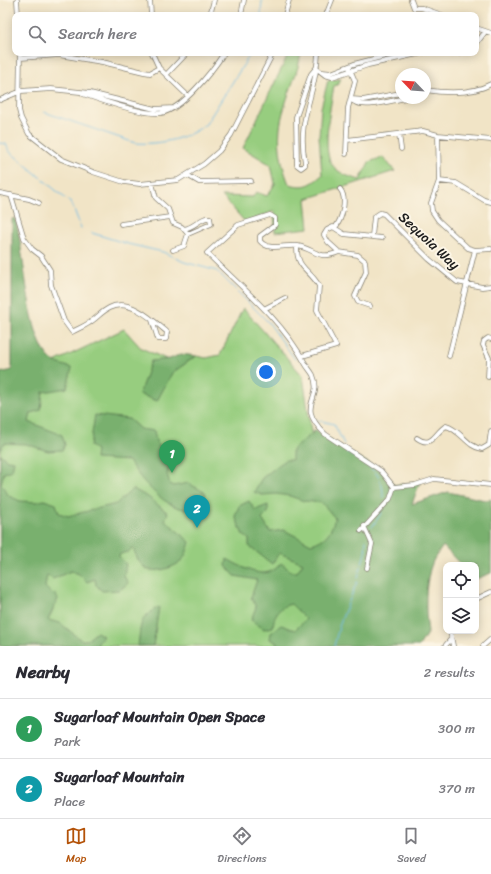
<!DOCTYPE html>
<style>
:root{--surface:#fff;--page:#f7f7f7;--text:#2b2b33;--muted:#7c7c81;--line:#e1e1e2;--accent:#b45309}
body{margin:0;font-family:Sriracha,sans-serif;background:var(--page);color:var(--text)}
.controls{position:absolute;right:12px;bottom:12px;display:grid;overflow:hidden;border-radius:8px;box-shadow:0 2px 10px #0003}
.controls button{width:36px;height:36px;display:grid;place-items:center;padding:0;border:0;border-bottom:1px solid var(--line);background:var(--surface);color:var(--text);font:20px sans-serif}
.compass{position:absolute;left:395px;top:68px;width:36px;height:36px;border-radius:50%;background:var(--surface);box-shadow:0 2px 10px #0003;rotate:295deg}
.you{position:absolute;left:266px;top:372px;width:14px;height:14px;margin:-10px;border:3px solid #fff;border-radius:50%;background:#1a73e8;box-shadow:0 0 0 6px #1a73e833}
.badge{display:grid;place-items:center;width:26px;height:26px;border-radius:50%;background:var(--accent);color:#fff;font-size:13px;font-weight:700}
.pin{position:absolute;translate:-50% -33px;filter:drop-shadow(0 1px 2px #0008)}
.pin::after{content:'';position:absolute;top:21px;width:14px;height:12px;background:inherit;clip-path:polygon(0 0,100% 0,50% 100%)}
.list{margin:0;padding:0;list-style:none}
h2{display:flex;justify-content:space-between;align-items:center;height:52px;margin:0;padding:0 16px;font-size:17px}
h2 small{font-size:13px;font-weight:400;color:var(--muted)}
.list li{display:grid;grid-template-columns:26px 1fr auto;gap:12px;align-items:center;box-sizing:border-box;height:60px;padding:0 16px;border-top:1px solid var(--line)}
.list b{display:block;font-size:15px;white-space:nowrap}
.list p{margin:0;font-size:13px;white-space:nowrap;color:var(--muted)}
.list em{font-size:13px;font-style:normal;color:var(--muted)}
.icon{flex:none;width:22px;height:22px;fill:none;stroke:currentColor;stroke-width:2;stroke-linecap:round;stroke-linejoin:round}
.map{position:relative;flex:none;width:491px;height:646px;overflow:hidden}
.search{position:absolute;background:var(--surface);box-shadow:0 2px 10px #0003;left:12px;right:12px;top:12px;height:44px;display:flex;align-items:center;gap:10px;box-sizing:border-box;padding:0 14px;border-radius:8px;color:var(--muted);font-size:15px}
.sheet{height:172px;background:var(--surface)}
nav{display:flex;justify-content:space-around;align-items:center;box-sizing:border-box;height:56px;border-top:1px solid var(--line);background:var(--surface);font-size:11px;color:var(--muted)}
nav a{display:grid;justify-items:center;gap:2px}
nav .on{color:var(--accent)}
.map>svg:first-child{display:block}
.green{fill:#97cd7f;stroke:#5a744e}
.forest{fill:#79b06e;stroke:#4a6645}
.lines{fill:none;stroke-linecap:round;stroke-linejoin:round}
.stream{stroke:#6bbbe6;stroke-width:1}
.minor-casing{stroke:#868071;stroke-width:5.5}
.minor{stroke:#fff;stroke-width:4}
.labels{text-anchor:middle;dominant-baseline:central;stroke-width:4;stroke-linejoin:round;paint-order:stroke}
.street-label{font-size:14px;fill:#1c1c1c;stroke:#fcf5e5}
</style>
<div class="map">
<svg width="491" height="646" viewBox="0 0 491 646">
<rect width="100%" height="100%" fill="#fcf5e5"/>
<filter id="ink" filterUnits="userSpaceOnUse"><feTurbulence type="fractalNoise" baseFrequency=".025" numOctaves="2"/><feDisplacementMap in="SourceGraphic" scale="8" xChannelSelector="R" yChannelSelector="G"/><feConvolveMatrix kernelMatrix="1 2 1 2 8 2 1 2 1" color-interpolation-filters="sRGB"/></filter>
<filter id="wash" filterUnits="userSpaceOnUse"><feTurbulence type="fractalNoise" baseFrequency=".012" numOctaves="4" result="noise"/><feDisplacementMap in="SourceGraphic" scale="16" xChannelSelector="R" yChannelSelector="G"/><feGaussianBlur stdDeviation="0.9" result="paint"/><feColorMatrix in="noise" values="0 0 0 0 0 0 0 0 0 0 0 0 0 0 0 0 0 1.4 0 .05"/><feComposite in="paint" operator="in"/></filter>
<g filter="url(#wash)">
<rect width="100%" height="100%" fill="#f1e4c6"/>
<path class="green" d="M289,53H301C298,73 289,90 284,109C276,135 279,159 289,184C304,188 310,186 322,175L319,136L321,108L328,80L341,79L337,85L334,86C331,103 322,148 331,163C337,173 349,177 360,180L369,162L383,157L395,171L306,199L309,228L275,232L274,211L246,223L222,196L253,197L256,192L267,196L275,184L271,165L243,148Z
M243,308L303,376L313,445L375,502L313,646H0V431L33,372L124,329L141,348L182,366L196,356L206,358L220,355Z"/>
<path class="forest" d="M15,218C25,250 27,341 52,360C57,364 66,366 72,368L67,388L43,392L41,410L31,413L29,422L62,435L65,445L62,450L48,451L26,444L4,443L0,451V373L12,370V219Z
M181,354L196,356L172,373L157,401L139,394L151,361L170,359Z
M95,415L129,419L140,429L154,431L156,441L171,464L167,474L170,484L174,486L188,483L206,493L202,504C199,505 194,509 190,509C168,512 139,479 129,461L95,459L96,450L90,446Z
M316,430L332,442L382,471L394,485L420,482L412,504L448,492L485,500L491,499V573L476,579V565H461L443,546C440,551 435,556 433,561C424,582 425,611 428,632L419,646H276L277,643L270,639L271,633L281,625L295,630L306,619L291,604C278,607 274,615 273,627L264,629L251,620L256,607L251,597L257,580L235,576L226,566L227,559C244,568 266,583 281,563L292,572H297L303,563L279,553L272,564L249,546V539L243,535L235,516L239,506L249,501L255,510L268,505V513L262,519L270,532L284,530L311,544C326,540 331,532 335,518L322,503L304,501L290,496L276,494L262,495L254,492L262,478L285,460H292V450Z
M0,454L7,460L14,461L12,470L4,473L1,484L9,496L20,501L37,502L44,500L56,504L59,513L68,516L116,504L133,489L148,497L168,513L165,520L190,542C188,548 186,557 180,562C173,568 156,573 147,569C139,565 136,555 133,548L128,552L120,554L119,557L126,564L124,576L128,583L120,590L102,591L96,585L95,579L87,582L79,574L71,571L53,579L47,575L45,587L51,593L55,594L58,599L48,620L60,623L81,640H87L97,632L103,636L99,641L97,646H0Z
M159,607L153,646H138C141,626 138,617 159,607Z"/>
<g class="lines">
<path class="stream" d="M261,15L262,0
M44,112L135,143C158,145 188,139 206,124L251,53
M0,143L6,144L9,151L72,204L81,228
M92,233L128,244L163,252L184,262L217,271L269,323L295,359
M317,420L334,424L344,444
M347,452C367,466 384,470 383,498
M372,527L382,512
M358,578L365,553L366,540
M334,646L340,623L357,582"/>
</g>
</g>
<g filter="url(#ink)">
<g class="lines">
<defs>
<path id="minor" d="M17,0L18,15
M150,0L151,15
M411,0L414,8H422L442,15
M210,15L214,0
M241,15L244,0
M285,15L289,0
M326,15L332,0
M476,28L491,33
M476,44L485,32
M20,53L19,110L21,118L29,134L61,159L93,172L124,182L140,184L178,180L204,164L219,151L231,135L273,53
M152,53L159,68L188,96
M446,53H458
M20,58L59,55L102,62L144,72L150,73L159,68
M316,68L311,74L296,117L297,165L301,168L305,165V162C296,118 317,93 318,53
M316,68L325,75L332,77L368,65L422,53
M322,72L331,73L354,64L397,53
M166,75L187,53
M425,90C445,93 473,94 491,84
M83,94C100,100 144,115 161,113C182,110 213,70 224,53
M351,99C359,111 393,100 406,98
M351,99L363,100L401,93
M0,100L21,91L51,89L90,93L155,109L174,108
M399,134L401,149
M438,135L439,181L431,203L432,211L438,220L468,248L475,250L491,249
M347,140L423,131L438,135L491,140
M346,154L348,108L355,81L349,67
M187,175L199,182L251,181
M439,181L456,183L484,200L491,202
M152,183L156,198L168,209L173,223L182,227L188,234L184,246L173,250
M0,193L29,199L39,203
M11,195L24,238L32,249L41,256L50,270L51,285L64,321L72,332C77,329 83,327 89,323C96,319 101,312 109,308C129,297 153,320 167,332L166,339H158L152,320
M121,224L170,217
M335,228C342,219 348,199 340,189
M184,229C194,228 202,216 210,218L211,224L188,234
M372,236L374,217L380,213L384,214L429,259L457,282L482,287L491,286
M382,238L344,234L333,227L327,230L324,235L328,242L339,252C318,261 315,249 298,246C286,244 269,252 260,241V236L275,225V218L270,215L238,225L207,253C242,288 281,319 305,363C307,367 311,371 313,375C324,401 294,403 325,434L381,471L394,487
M297,246C296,269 310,269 319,286L317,310L336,346L302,356
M339,252L358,255L365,261L366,272L355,296L358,302L370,306
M264,309L285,298
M449,356L475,250
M488,377L489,358L483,345L484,341L488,338L491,339
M417,438C432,449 435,432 446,426C461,430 467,447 482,449L489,445L491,431
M394,487L415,485L434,479L491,485
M364,526L372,544L367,568
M361,531L390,499L394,487
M476,599L491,592
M450,631L453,646
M445,646L451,639
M483,646L491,639"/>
</defs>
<use href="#minor" class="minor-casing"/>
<use href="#minor" class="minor"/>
</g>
</g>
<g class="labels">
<g class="street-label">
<text transform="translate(429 241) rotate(43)">Sequoia Way</text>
</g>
</g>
</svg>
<div class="controls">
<button><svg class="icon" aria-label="locate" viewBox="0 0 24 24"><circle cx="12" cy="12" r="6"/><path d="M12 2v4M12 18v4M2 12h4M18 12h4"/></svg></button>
<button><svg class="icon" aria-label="layers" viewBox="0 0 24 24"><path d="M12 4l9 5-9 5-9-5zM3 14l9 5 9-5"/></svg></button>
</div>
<svg class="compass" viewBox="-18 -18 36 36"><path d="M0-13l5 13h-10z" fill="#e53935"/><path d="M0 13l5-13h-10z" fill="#7c7c81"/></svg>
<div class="you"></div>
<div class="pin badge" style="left:172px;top:473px;background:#2e9e5b">1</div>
<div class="pin badge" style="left:197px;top:528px;background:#0f9aa8">2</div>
<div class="search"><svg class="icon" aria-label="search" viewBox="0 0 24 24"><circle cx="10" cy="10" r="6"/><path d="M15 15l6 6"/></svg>Search here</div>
</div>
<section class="sheet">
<h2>Nearby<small>2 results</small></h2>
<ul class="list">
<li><span class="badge" style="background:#2e9e5b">1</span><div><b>Sugarloaf Mountain Open Space</b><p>Park</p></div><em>300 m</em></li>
<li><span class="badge" style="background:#0f9aa8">2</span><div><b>Sugarloaf Mountain</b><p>Place</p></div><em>370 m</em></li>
</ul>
</section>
<nav>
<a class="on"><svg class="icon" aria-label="map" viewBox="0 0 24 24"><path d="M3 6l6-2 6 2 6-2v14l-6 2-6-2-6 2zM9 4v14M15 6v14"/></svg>Map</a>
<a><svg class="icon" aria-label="directions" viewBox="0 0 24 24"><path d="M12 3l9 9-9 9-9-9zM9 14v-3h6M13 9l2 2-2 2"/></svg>Directions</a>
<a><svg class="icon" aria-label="saved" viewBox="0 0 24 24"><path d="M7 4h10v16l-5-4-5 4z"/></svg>Saved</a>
</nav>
